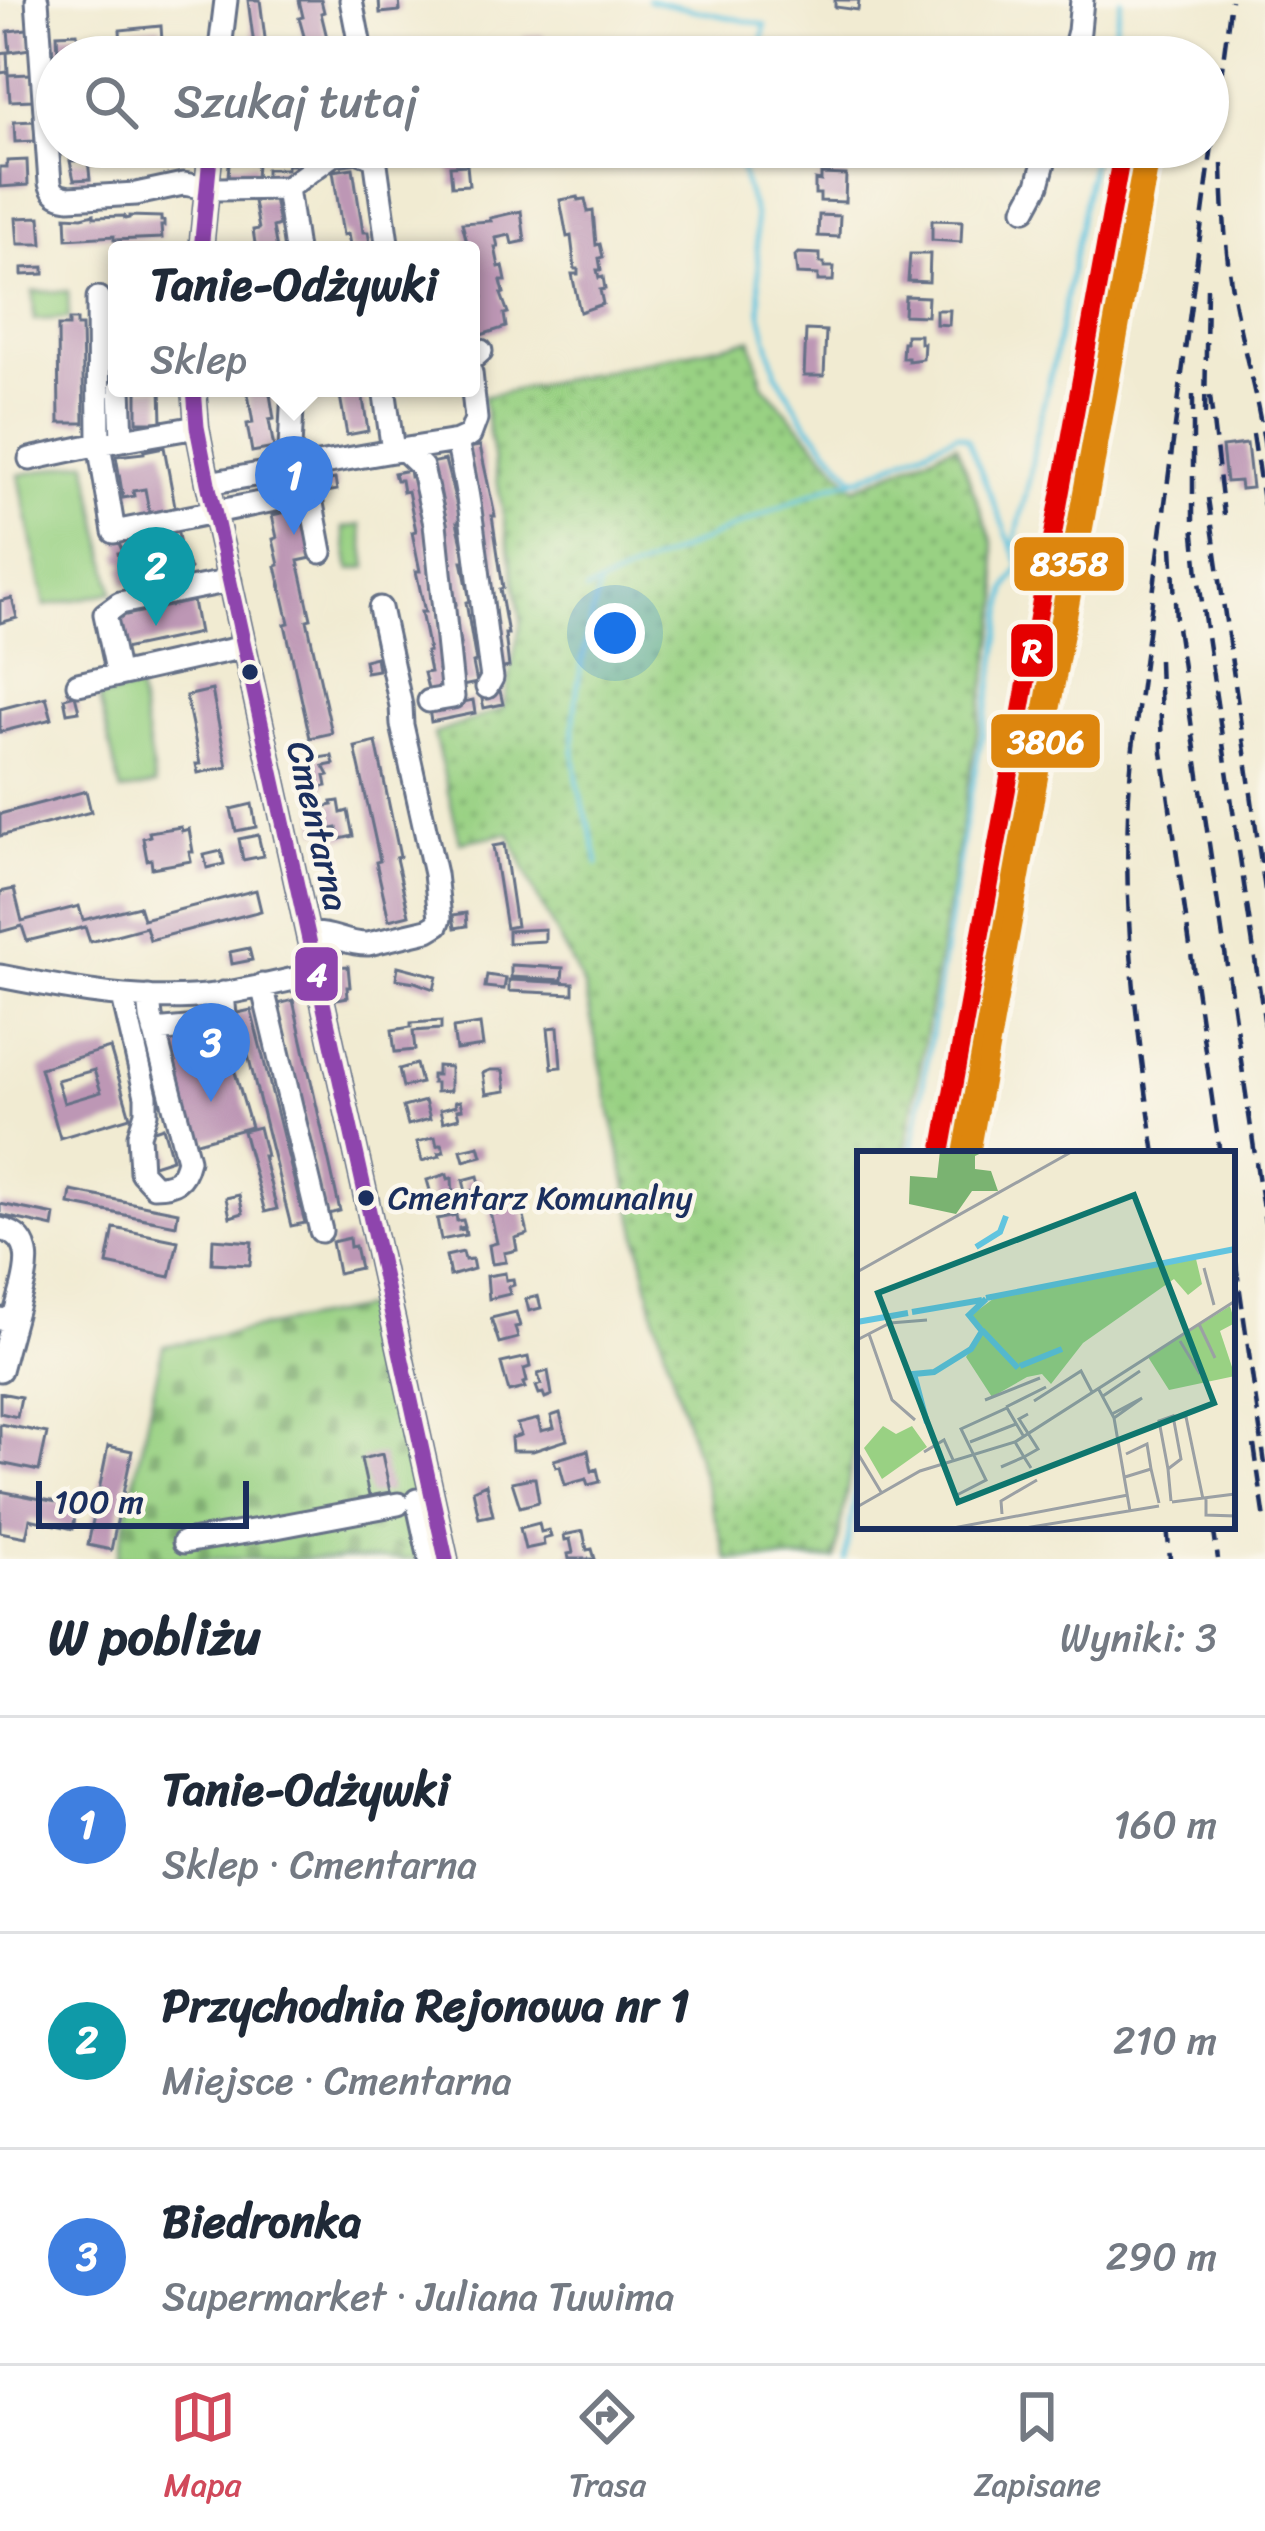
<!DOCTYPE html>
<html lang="pl">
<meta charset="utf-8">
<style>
:root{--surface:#fff;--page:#f6f6f7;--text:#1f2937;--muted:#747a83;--line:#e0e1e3;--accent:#d1495b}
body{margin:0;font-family:Sriracha,sans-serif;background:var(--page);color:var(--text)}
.scale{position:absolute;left:36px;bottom:30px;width:213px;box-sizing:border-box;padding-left:12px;border:6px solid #1b2f5e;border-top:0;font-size:33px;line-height:42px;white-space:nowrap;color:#1b2f5e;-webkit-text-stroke:9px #fbf7ec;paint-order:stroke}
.you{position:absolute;left:615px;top:633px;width:42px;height:42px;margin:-30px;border:9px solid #fff;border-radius:50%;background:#1a73e8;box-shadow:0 0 0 18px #1a73e833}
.badge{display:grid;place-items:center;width:78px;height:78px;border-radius:50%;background:var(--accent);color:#fff;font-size:39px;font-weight:700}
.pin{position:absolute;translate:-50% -99px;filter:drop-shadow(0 3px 6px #0008)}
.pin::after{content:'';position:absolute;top:63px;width:42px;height:36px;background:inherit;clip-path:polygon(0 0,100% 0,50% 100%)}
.popup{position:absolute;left:108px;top:241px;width:372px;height:156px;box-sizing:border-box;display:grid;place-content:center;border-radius:12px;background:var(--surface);filter:drop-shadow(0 3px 9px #0005);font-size:39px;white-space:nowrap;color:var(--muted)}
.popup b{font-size:45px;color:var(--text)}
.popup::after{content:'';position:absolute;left:50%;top:100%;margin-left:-24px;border:24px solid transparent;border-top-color:var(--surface)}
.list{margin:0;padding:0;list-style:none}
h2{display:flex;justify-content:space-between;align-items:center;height:156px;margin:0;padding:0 48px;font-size:51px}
h2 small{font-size:39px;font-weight:400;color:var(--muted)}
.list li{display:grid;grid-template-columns:78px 1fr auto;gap:36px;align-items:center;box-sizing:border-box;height:216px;padding:0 48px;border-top:3px solid var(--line)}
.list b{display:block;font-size:45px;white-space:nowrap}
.list p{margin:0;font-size:39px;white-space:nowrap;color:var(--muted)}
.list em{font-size:39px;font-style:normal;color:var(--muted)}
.icon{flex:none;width:66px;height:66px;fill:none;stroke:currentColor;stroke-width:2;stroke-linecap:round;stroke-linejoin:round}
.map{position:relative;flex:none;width:1265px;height:1559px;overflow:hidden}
.search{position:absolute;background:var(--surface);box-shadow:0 3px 9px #0004;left:36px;right:36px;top:36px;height:132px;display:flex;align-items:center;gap:30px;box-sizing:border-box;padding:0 42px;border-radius:66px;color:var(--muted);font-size:45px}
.sheet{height:804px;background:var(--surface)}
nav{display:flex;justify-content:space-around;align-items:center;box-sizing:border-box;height:168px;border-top:3px solid var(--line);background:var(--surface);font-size:33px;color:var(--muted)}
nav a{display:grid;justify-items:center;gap:6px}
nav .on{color:var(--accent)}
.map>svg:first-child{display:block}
.grass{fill:url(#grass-dots);stroke:#5a8070;stroke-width:3}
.cemetery{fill:url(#cemetery-stones);stroke:#5a8070;stroke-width:3}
.green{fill:#99d183;stroke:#5a8070;stroke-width:3}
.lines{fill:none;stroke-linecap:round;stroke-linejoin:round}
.stream{stroke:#61c4df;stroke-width:4.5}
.building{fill:#bd97b5;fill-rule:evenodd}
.minor-casing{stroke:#667187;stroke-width:27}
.minor{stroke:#fff;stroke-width:21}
.rail{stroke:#1b2f5e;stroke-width:4.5;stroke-dasharray:18 9;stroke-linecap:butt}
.bus-1-casing{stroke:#fbf7ec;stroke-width:24}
.bus-1{stroke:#8e44ad;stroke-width:15}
.rail-1-casing{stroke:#fbf7ec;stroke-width:27}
.rail-2-casing{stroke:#fbf7ec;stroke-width:27}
.rail-3-casing{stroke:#fbf7ec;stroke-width:27}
.rail-1{stroke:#e50000;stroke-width:18}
.rail-2{stroke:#dd860e;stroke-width:18}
.rail-3{stroke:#dd860e;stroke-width:18}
.bus-dot{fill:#1b2f5e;stroke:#fbf7ec;stroke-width:4.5}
.labels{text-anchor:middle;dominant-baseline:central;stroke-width:9;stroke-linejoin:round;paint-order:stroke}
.bus-label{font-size:33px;fill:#1b2f5e;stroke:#fbf7ec;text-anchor:start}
.street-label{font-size:36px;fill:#1b2f5e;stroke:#fbf7ec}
.inset-river{fill:none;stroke:#61c4df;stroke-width:6}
.inset-road{fill:none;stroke:#9ba0a4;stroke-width:3}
.view{fill:#0f766e;fill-opacity:0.15;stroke:#0f766e;stroke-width:6}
.inset-edge{fill:none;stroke:#1b2f5e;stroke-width:6}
.line-badge{stroke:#fbf7ec;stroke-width:4.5}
.badge-label{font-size:33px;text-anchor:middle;font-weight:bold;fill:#fff}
</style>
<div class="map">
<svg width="1265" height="1559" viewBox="0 0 1265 1559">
<defs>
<pattern id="grass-dots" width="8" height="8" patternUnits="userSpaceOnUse" patternTransform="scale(3)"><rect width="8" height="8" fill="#99d183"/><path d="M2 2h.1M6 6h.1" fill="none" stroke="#7caa6e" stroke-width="1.8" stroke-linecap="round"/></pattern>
<pattern id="cemetery-stones" width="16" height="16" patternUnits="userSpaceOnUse" patternTransform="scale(3)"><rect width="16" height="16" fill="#99d183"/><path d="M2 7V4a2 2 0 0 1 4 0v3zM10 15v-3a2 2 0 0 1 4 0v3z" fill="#7caa6e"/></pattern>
</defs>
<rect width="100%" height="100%" fill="#fbf7ec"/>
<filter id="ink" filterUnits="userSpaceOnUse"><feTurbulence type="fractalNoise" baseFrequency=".00833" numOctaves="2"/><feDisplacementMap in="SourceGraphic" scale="24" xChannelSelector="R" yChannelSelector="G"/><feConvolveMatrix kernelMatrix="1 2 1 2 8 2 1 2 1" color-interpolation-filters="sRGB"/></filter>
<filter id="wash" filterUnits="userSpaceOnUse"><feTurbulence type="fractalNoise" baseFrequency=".004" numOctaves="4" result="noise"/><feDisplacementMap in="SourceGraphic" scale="48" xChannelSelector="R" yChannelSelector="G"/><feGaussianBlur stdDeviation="2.7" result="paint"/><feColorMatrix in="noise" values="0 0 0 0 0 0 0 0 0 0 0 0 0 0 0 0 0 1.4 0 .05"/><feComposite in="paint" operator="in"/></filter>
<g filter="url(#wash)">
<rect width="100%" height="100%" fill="#f1ebd2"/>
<path class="grass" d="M751,339L763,385L855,488L956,444L993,543L1000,600L905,1154H860V1415L835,1559H727L655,1316L584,986L535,893L509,833L460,842L434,734L503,709L521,620L483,397Z"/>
<path class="cemetery" d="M380,1305L435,1559H117L163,1346Z"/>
<path class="green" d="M68,291L69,318L34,320L33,292Z
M87,461L113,592L45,606L19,475Z
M361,525L367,567L350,570L343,528Z
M138,688L155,785L121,792L99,698Z"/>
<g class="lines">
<path class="stream" d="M648,0L765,25L760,57
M1109,57L1121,0
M734,147L755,215L761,314L776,373L806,422L854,478H861L957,434L967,438L1020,566L1026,567
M1013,550L1030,476L1036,434L1054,361L1095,147
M586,591L829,486L858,478
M598,864C594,833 580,803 576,772C567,710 585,647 599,587
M912,1154L964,830L995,668L1007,589L1020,566
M845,1559L860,1460"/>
</g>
<g id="blocks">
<path class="building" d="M248,0H260L267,53H255Z
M299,0H321L324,12L321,13L328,42L307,47L299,18L303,17Z
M379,0H399L400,11L380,13Z
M835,0H859L858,10L835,7Z
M161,26L163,57H122L120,30Z
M28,29L30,49L10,52L8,31Z
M77,33L79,49L72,50V54H58L57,34Z
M544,35L545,57H524L523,36Z
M472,42L473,57H445L444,44Z
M1002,44L1019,46L1021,57H1000Z
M7,52L8,72L0,73V53Z
M31,74L33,100L10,101L8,75Z
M34,121L35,141L15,142L14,122Z
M137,147H161V153L138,155Z
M313,147H328L293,178L266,180V169H287V165H293V161H300V155H307V150H313Z
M27,160L28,185L0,187V167H7V161Z
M88,160L90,179L74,180L70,161Z
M229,163L257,164L256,178H228Z
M467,165L469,185L452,186L450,166Z
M353,168L363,232H368L371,250H351L348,234L343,235L333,171Z
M821,174L846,175L845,202L820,201V194H815V180L821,181Z
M578,197V200L585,199L588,212L593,211L596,245L600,244L603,257L599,258L601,270H597L599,278L603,277L605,289L600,290L603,304L580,312L572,274H578V269H575L571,236L567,237L560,200Z
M274,198L279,225L273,227L277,250H256L253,230L259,229L254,201Z
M521,211L525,241L512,244L510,235L496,238L498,247H495L499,267L503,266L506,281H501L504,293L501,294L508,313L504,314L506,327L481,335L475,298L483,297L482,292L477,293L474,260L471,261V250H469L462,223L491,221L490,218Z
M94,214V217L124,216L125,219L129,218V216L161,217V221H164V226H161L162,238L114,240V236L67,239L66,216L82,217Z
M819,215L840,216L839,237L818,236Z
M40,217L42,244H18L16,218Z
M932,220L962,221L961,242L932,240Z
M798,253L820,254V263H824V267H834L833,281H818V275L797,274L795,256Z
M910,254H930L929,282L908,281Z
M44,267V274L22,275V268Z
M905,296L928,297L927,316L904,315Z
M936,310H950L949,325L936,324Z
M69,320H77V326H82L84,423H59L58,326H69Z
M806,330L826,331L824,376H804Z
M906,335H920V343H924L923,359L908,361V358H902L903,342H906Z
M137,388H161L162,422H137Z
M247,388H269L274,419L269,420L274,448L252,452L247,424L253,423Z
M345,388H373L362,392L368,431L347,435L340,396L346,395Z
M1247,444L1252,488L1241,489L1240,481L1226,482L1222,447Z
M480,446L495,516H492L503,588L500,589L508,634H505L509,667L498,669L484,552H487L480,519L482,518L467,448Z
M164,447L177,517L151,522L145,489L133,491L134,496L123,498L116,456L144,453V451Z
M445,460L461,521L457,522L466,561H462L470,601L466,602L476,662L473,663L477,683L462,686L458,665L461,664L457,645L460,644L452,604H456L448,564L451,563L443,525L447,524L439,484L435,485L431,463Z
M409,470L410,477L414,476L422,489L444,669L438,670L443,690L429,693L424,673L430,672L426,652L429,651L421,612H425L416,571H420L412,532L416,531L408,491L403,492L401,480H396L394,473Z
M335,479L337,490L321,493L319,482Z
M306,508L316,557L298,561L311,619L307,620L332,733L310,738L285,624L289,623L276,566L279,565L273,539L277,538L272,515Z
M177,528L182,557H185L190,569L187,573L175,570L124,585L121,568L125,567L124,561L120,562L118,553L123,552L117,539L135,536L136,543L151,540L150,533Z
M12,598L17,618L0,623V601Z
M193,601L199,633L119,650L112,618Z
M376,657L378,670L366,672L364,660Z
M212,690L227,767L198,773L196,764H200L186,696Z
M500,691L503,704L484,708L481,695Z
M75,695L79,711L67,713L64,698Z
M46,697L52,719L0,732V709Z
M473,700L475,713L431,722L429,709Z
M376,742L400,857L396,858L409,915L389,920L376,862L380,861L355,747Z
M332,756L334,764L324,766L329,775L325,776L327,786L310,789L305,760Z
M86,791L91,812L0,836V814Z
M339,801L341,813L348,811L353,836L340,839L337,828L317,832L315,808L333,805L332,802Z
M252,804L256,827L236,831L231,809Z
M181,827L182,831L189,829L193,852H189L191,861L152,868L151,859L147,860L143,838L150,836L149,832Z
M258,835L263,856L243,860L239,839Z
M504,844L516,926L506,928L493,846Z
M221,851L224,864L207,868L204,855Z
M14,889L22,921L79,906L83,920L139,906L143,919L256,890L261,911L150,940L146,927L90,942L85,927L27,941L22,926L0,932V892Z
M466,913L467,926L455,928L453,915Z
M545,929V941L508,943V931Z
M249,948L252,960L232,964L230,952Z
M511,965L563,968L562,980L511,977Z
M348,966L350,987H347L348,997L337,999L333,967Z
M398,966L437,976L434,989L415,982L396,979Z
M487,975L506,978L504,989L485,987Z
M509,980L573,983V994L509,991Z
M293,1000L340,1211L325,1215L278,1004Z
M251,1010L305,1223L291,1226L241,1027L235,1028L233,1014Z
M441,1021V1029L413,1031L415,1050L395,1052L392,1030L411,1027V1023Z
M480,1024L483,1046L456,1050L453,1028Z
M558,1027L561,1067L552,1068L548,1028Z
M189,1033L192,1045L224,1035L251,1127L190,1144L162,1040Z
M110,1048L130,1117L60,1138L40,1068ZM94,1070L101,1092L64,1103L57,1080Z
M416,1064L421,1083L403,1087L399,1069Z
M437,1066L450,1067V1091L436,1092V1083H432V1075H437Z
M490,1070H503L506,1091L486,1094L483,1073Z
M425,1101L430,1119L408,1125L403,1107Z
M460,1101L462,1109L457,1110L459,1118L443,1122L440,1110L456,1106L455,1102Z
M163,1127L172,1159L153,1165L148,1146L151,1145L148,1132Z
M259,1127L266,1156H263L277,1209L265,1212L243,1131Z
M435,1137L437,1146L442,1144L444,1152L439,1153L440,1156L422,1161L417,1142Z
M479,1146L482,1156L464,1161L461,1150Z
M447,1174L448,1179L452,1178L453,1196L433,1201L427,1180Z
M478,1176L481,1188L466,1192L463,1180Z
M71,1191L178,1212L176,1225L69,1204Z
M239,1195L243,1213L230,1217L226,1198Z
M520,1200L528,1234L515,1238L517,1250L504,1253L506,1262L492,1264L489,1245L497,1243L489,1207Z
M0,1204L55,1215L53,1227L0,1215Z
M456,1215L457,1221L463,1220L465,1227L459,1228V1230L465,1229L466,1235L441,1240L437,1219Z
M114,1228L178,1241L170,1277L107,1264Z
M349,1238L350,1247L355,1246L360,1268L338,1273L332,1242Z
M213,1239L252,1242L250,1265L212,1263Z
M463,1252L465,1260L472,1259L474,1269L450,1276L446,1256Z
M505,1273L506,1280L513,1279L514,1285L508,1287L510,1294L489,1299L487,1276Z
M538,1296L541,1308L529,1311L526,1299Z
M516,1312L520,1326L515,1327L518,1338L499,1343L491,1318Z
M528,1357L530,1367L524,1369L527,1382L523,1383L525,1388L509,1392L501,1363Z
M548,1371L552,1395L545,1398L543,1393L539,1394L536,1386L541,1384L538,1374Z
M0,1393L21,1397L17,1417L0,1413Z
M560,1413L567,1440L533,1451H512L511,1438L521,1435L517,1424L538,1419L541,1431L554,1428L551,1416Z
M0,1424L47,1433L39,1471L0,1463Z
M108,1446L132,1451L111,1550L88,1545Z
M588,1450L592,1471L597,1469L600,1482L588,1485L586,1479L565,1485L560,1466L556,1467L554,1460Z
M382,1454L390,1492L369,1496L361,1459Z
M531,1478H535L539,1502L520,1507L512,1482Z
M486,1484L493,1515L479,1518L473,1490Z
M0,1491L77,1506L73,1529L30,1519L26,1537L0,1532Z
M539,1523L541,1532L549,1530L551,1537L543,1539L544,1545L525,1549L520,1528Z
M583,1531L587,1550L592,1549L595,1559H569L568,1554L573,1553L570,1539L565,1540L564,1535Z"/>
</g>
</g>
<g filter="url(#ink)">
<use href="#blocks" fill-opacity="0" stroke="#667187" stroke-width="3"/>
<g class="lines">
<defs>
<path id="minor" d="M37,0L50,183C53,194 58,196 69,198L136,194L183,184L217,189L287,188L334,154L357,151L373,157L376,164L388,250
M219,57L226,0
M349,57L360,46L351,0
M1072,57L1079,31L1082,0
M287,188L296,250
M1025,209L1038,185L1048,147
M201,250L211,147
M98,298L99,444L197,427
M471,360L481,351
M120,388L122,440
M194,388L197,427L208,483L446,1559
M457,441C475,519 480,599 492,678L487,687
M404,450L422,467L435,524L453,697L429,701
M394,451L457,441L470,435L476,419L471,373
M30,459L99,444L114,532L310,493L321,552
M289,469L293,388
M208,483L393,451L384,388
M118,675L105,614L120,603L230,581
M78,684L244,647
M308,935C330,931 346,945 368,944L428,930L438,924L440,918L435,874L402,725L401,706L380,608
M0,976C72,990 142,1004 215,995C249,990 283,981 317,974
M262,985L321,1231
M123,997L146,1096V1113L139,1135L141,1172L154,1186C175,1186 183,1181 188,1160L151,1017L149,997
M154,1031L220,1025L225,1016L223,993
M0,1229C43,1238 23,1283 15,1314L6,1320L0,1319
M0,1370L15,1314
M417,1500L430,1559
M184,1542L271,1528L398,1504"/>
</defs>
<use href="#minor" class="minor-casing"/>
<use href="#minor" class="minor"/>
<path class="rail" d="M1222,164C1223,206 1225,248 1232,289C1241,342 1257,394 1265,448
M1193,395V524L1198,575L1265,1026
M1210,396L1224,515
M1205,414L1207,288
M1253,434L1265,514
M1208,498L1265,890
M1172,547L1176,620L1265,1223
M1159,660L1162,752L1220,1154
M1155,1154C1135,1021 1118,880 1133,747L1231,0
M1232,1236L1265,1464
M1254,1445L1265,1520
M1167,1526L1170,1559
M1213,1526L1218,1559"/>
<defs>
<path id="bus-1" d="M201,250L211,147
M194,388L197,427L208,483L446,1559"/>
</defs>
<use href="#bus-1" class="bus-1-casing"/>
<use href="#bus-1" class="bus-1"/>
<defs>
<path id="rail-1" d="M941,1154L1123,147"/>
<path id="rail-2" d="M962,1154L1144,151"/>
<path id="rail-3" d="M971,1154L1152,151"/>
</defs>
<use href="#rail-1" class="rail-1-casing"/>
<use href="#rail-2" class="rail-2-casing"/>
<use href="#rail-3" class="rail-3-casing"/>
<use href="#rail-1" class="rail-1"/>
<use href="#rail-2" class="rail-2"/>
<use href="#rail-3" class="rail-3"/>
</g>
</g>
<g class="bus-dot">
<circle cx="250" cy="672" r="10"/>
<circle cx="366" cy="1198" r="10"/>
</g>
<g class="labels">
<g class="bus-label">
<text x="388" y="1198">Cmentarz Komunalny</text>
</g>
<g class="street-label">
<text transform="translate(318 826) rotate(77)">Cmentarna</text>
</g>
</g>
<g transform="translate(857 1151)">
<rect width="378" height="378" fill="#f1ebd2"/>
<path d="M339,108L345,133L331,144L317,128L226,192L194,233L185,223L170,226L135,246L109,206L127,179L113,165L136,148Z" fill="#99d183"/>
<path d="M83,0H129L118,5V18L134,20L141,40H115L99,63L52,53L53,25L80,27Z" fill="#7ab371"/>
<path d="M373,155L378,172L363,180L378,225L312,239L291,206ZM26,275L39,283L55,275L70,296L25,328L7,297Z" fill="#99d183"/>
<path class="inset-river" d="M119,96L143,81L149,65M129,147L378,98M55,161L125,149M0,171L51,162M125,179L161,217M163,215L205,198M70,272L57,223L77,221L114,198L125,180L112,164L129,148"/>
<path class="inset-road" d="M347,117L357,154M0,121L216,0M342,173L358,207M12,183L35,249L58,269M0,189L33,172L70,169M323,190L343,223M241,237L257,267L273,360M246,245L283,220M128,249L183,227M177,250L224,220L235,241M149,256L189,236M171,263L162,268L181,298L167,306L174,317M255,263L285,247L257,267M316,265L329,266L346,348M113,291L159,273M0,301L24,341M67,301L87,289L97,311M269,303L290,293L294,318M144,316L167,306L158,291M311,318L302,270L316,265L324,308L311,318L314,350M268,326L294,318L302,352M98,345L129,329L104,278L150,257L167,286M349,348V364L378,365V378M315,351L378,343M0,356L63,320L158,291L378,150M145,363L144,350L180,329M91,378L271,344M162,378L302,355"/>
<path class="view" d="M277,44L357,252L101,351L21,142Z"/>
<rect width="378" height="378" class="inset-edge"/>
</g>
<g class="line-badge">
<rect x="1012" y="535" width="114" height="58" rx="12" fill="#dd860e"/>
<rect x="1009" y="622" width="46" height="57" rx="12" fill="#e50000"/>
<rect x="989" y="712" width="113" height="58" rx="12" fill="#dd860e"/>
<rect x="293" y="945" width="47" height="58" rx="12" fill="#8e44ad"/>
</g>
<g class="badge-label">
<text x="1069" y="575">8358</text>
<text x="1032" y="662">R</text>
<text x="1046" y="753">3806</text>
<text x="317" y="986">4</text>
</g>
</svg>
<div class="scale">100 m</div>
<div class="you"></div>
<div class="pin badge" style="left:294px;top:535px;background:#3f7fe0">1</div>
<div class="popup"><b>Tanie-Odżywki</b>Sklep</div>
<div class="pin badge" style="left:156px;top:626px;background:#0f9aa8">2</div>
<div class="pin badge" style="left:211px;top:1102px;background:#3f7fe0">3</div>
<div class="search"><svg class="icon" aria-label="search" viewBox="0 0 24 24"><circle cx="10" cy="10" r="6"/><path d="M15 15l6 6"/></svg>Szukaj tutaj</div>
</div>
<section class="sheet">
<h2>W pobliżu<small>Wyniki: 3</small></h2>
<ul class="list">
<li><span class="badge" style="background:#3f7fe0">1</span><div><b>Tanie-Odżywki</b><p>Sklep · Cmentarna</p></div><em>160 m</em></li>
<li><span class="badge" style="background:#0f9aa8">2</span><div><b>Przychodnia Rejonowa nr 1</b><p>Miejsce · Cmentarna</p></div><em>210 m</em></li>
<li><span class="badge" style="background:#3f7fe0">3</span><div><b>Biedronka</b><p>Supermarket · Juliana Tuwima</p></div><em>290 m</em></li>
</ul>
</section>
<nav>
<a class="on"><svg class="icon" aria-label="map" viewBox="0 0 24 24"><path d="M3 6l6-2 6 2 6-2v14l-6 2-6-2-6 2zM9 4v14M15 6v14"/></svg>Mapa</a>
<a><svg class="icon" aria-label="directions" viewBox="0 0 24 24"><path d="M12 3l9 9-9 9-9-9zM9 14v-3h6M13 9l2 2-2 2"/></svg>Trasa</a>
<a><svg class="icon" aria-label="saved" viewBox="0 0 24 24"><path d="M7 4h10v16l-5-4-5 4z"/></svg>Zapisane</a>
</nav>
